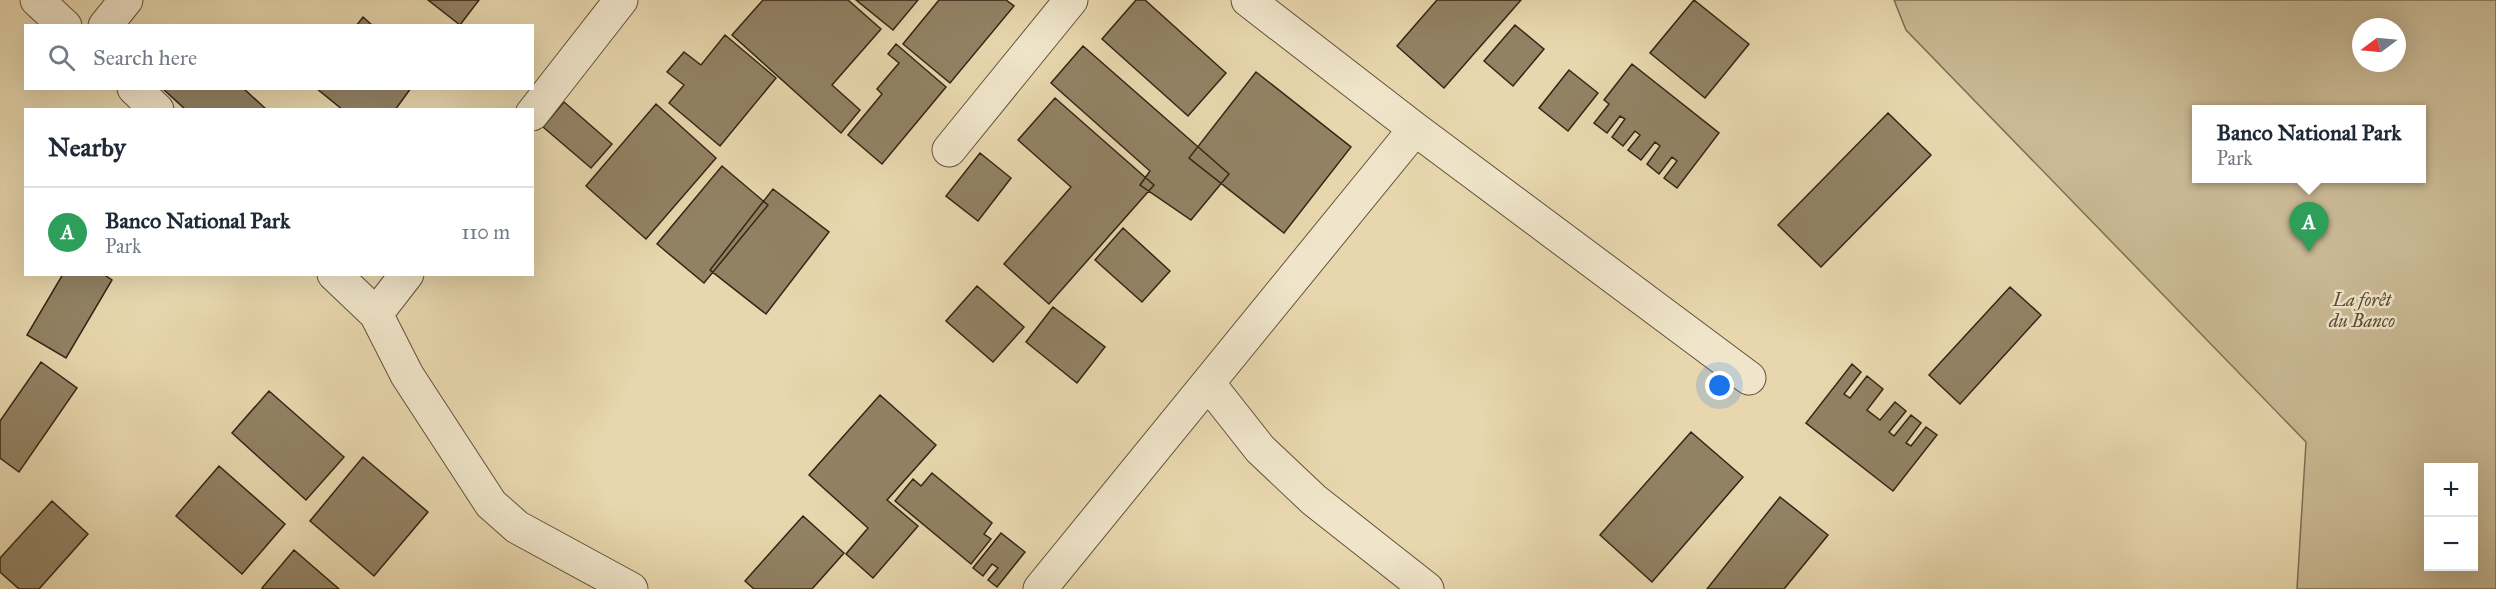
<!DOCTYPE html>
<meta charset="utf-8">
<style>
:root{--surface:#fff;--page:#f2f2f3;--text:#1f2937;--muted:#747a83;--line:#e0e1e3;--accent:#8f2418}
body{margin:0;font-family:"IM FELL Great Primer",serif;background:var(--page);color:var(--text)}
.controls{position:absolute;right:18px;bottom:18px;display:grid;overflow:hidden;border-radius:0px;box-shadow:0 6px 24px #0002}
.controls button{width:54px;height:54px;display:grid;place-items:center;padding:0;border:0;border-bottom:2px solid var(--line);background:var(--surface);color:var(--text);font:30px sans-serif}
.compass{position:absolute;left:2352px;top:18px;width:54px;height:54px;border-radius:50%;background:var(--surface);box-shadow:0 6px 24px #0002;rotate:254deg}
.you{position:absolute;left:1720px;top:386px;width:21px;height:21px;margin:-15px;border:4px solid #fff;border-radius:50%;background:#1a73e8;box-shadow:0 0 0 9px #1a73e833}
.badge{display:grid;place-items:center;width:39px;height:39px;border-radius:50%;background:var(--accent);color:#fff;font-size:20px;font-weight:700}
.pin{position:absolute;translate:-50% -50px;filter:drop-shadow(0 2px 3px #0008)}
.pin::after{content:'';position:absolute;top:32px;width:21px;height:18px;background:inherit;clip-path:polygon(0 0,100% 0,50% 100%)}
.popup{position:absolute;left:2192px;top:105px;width:234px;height:78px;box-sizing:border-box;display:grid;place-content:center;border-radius:0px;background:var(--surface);filter:drop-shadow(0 2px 4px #0005);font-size:20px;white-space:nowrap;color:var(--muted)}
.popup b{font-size:22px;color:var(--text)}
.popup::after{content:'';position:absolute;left:50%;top:100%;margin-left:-12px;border:12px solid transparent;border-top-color:var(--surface)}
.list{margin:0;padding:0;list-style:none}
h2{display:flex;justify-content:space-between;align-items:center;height:78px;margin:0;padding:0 24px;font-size:26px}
h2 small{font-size:20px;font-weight:400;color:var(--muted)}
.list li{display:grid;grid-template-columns:39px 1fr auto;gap:18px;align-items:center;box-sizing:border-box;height:90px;padding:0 24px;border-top:2px solid var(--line)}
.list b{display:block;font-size:22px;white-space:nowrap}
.list p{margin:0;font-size:20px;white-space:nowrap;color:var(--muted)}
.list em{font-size:20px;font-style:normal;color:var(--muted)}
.icon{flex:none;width:33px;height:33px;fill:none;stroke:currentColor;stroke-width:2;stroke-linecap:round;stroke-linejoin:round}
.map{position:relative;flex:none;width:2496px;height:589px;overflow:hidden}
.search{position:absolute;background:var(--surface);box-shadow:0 6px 24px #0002;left:24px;top:24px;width:510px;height:66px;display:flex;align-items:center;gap:15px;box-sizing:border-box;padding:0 21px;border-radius:0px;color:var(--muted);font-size:22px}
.panel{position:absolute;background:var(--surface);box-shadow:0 6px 24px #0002;left:24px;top:108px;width:510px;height:168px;border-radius:0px}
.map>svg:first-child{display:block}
.green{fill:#c9b994;stroke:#7e6f54;stroke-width:1.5;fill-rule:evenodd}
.building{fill:#928264;stroke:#342514;stroke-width:1.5}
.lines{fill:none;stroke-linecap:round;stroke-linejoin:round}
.minor-casing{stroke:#61523a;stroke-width:35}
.minor{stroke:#f0e5ca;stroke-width:33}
.labels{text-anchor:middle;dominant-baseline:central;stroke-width:5;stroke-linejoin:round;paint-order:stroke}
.park-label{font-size:18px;font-style:italic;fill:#594a34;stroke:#f0e5ca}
</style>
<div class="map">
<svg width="2496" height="589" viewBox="0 0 2496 589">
<rect width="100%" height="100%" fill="#e8d7ae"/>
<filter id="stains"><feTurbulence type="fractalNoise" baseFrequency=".00333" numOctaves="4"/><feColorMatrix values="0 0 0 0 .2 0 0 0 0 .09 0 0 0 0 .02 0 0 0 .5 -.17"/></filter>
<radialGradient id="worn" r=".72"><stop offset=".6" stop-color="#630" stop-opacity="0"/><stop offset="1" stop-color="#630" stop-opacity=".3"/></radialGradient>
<path class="green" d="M1894,0H2496V589H2297L2306,442L1906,30ZM2361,27H2397V63H2361ZM2196,110H2422V178H2196ZM2428,468H2474V566H2428Z"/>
<path class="building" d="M428,0H479L460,25Z
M763,0H848L881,29L832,85L860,110L841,133L732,35Z
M856,0H918L893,30Z
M939,0H1006L1014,6L950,83L903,44Z
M1136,0H1145L1226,73L1188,116L1102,39Z
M1437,0H1521L1444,88L1397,46Z
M1694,0L1749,44L1705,98L1650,53Z
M363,17L373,26H356Z
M1515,25L1544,49L1513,86L1484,61Z
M725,35L776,78L720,146L669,103L684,85L667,72L684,52L701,65Z
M896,44L946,87L882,164L848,135L882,94L877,89L899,63L888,54Z
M1083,46L1229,174L1191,220L1140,185L1150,171L1051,83Z
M1632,64L1719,133L1677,188L1664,178L1677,161L1672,157L1659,174L1647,164L1660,146L1655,142L1641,160L1628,150L1640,135L1635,131L1623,146L1612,137L1625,119L1620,116L1607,133L1594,123L1609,104L1604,100Z
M1569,70L1598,93L1568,131L1539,108Z
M1256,72L1351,147L1284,233L1189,158Z
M162,88H243L267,110H186Z
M316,88H411L395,110H343Z
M1055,98L1154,185L1049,304L1004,264L1071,187L1018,140Z
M564,102L612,144L591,168L543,127Z
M656,104L716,158L646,239L586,186Z
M1888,113L1931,155L1821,267L1778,225Z
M980,153L1011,178L978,221L946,196Z
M722,166L768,205L704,283L657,244Z
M773,189L829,232L766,314L710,270Z
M1123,228L1170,271L1142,302L1095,260Z
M63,274H103L112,280L66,358L27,335Z
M977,286L1024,327L993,362L946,321Z
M2010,287L2041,315L1960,404L1929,375Z
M1053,307L1105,347L1077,383L1026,342Z
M41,362L77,388L19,472L0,458V421Z
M1852,364L1861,372L1844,394L1850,398L1867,376L1883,389L1867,410L1880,420L1895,402L1906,411L1889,432L1894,436L1911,415L1921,423L1906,443L1911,446L1926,427L1937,435L1893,491L1806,423Z
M269,391L344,457L306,500L232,433Z
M880,395L936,445L887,500L918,526L873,578L846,554L868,528L809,475Z
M1691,432L1743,477L1652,582L1600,535Z
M363,457L428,512L374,576L310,521Z
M219,466L285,524L242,574L176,516Z
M932,473L992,523L984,534L991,539L971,564L895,501L913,479L921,486Z
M1780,497L1828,535L1784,589H1707Z
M52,501L88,534L39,589H19L0,572V558Z
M803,516L844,553L812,589H754L745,581Z
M1001,533L1025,552L997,587L988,580L998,568L992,564L983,576L973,568Z
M294,550L339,589H264L262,588Z"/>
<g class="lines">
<defs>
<path id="minor" d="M37,0L65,26
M1248,0L1415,129L1749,378
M105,26L126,0
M134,88L157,110
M532,114L621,0
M949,150L1071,0
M334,274L376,314L407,375L491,504L517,527L631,589
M376,314L407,274
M1208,383L1260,449L1314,500L1427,589
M1040,589L1415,129"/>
</defs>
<use href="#minor" class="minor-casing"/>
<use href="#minor" class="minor"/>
</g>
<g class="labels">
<g class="park-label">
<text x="2362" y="300">La forêt<tspan x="2362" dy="21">du Banco</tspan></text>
</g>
</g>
<rect width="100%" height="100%" filter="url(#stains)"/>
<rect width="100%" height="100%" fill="url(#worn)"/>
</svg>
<div class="controls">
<button>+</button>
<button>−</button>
</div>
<svg class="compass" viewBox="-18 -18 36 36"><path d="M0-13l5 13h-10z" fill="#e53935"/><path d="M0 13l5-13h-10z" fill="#747a83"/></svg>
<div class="you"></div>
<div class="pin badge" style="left:2309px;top:252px;background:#2e9e5b">A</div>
<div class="popup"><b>Banco National Park</b>Park</div>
<div class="search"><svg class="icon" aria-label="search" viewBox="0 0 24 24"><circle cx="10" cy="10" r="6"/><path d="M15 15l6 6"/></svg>Search here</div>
<section class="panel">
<h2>Nearby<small></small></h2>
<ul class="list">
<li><span class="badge" style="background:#2e9e5b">A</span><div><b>Banco National Park</b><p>Park</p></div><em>110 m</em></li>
</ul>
</section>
</div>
